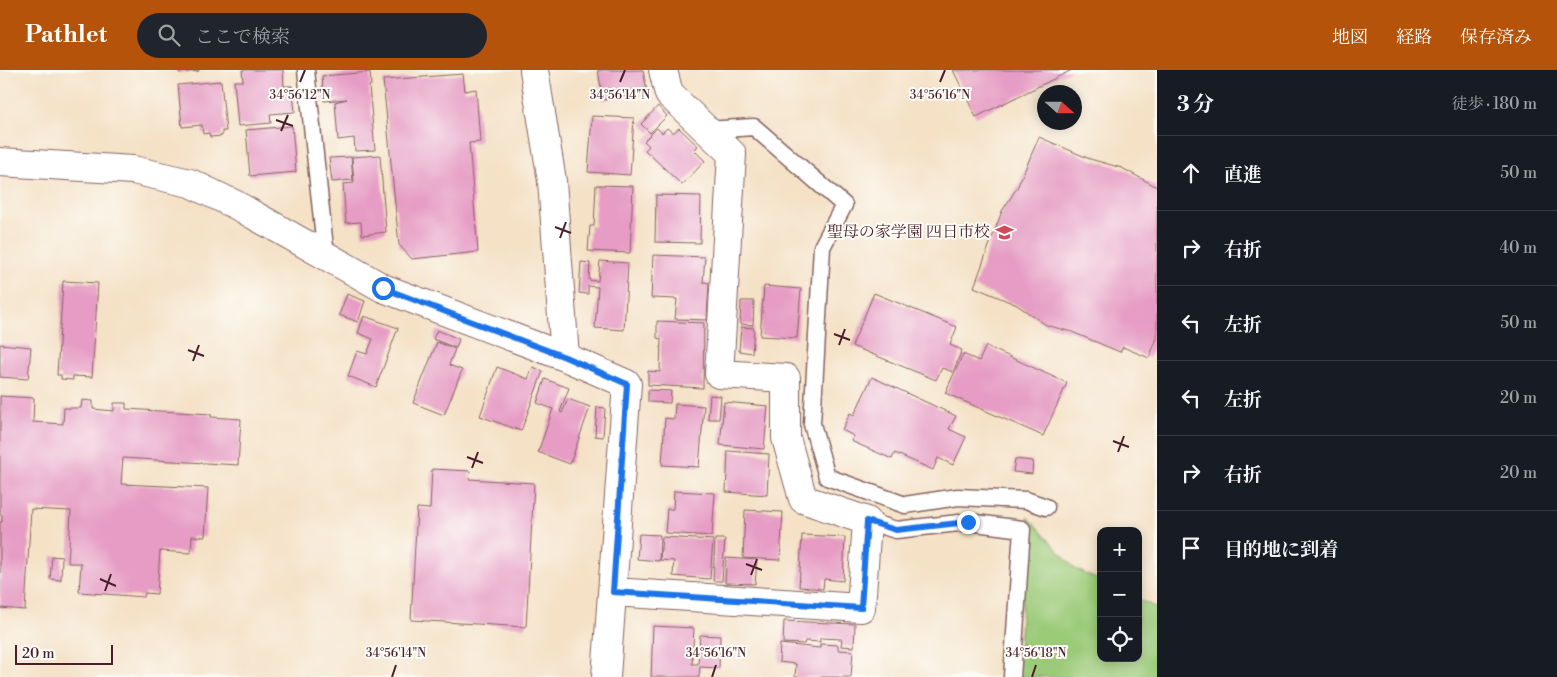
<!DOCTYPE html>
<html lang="ja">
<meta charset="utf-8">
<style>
:root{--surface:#171b24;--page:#20242c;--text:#f1f3f6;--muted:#9ea1a6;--line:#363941;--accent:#b45309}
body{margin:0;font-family:"Libre Bodoni","Noto Serif JP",serif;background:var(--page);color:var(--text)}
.controls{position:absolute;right:15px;bottom:15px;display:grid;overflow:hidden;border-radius:10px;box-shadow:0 2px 12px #0003}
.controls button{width:45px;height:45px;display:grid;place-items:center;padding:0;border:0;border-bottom:1px solid var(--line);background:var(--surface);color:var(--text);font:25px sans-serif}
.compass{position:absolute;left:1037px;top:15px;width:45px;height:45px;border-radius:50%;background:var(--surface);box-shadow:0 2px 12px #0003;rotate:111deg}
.scale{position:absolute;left:15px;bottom:12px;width:98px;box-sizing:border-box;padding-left:5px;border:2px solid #4a1f2b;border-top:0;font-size:14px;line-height:18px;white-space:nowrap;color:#4a1f2b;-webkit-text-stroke:4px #fdfcf7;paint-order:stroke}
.stop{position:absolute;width:15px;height:15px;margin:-11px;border:4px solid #1a73e8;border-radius:50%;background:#fff}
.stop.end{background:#1a73e8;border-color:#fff;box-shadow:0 1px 5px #0008}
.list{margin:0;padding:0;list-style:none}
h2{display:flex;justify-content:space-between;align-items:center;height:65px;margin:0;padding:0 20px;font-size:21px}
h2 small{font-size:16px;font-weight:400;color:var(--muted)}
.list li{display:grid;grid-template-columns:32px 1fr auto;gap:15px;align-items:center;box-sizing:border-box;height:75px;padding:0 20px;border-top:1px solid var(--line)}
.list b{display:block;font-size:19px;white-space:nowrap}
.list em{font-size:16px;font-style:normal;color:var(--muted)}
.icon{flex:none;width:28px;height:28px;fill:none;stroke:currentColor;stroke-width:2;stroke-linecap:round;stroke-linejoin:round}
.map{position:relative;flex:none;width:1157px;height:607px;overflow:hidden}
header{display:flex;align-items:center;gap:30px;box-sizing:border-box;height:70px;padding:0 25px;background:var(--accent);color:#fff}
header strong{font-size:24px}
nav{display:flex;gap:28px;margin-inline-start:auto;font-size:18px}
.search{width:350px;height:45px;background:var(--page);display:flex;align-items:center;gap:12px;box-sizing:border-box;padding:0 18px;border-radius:28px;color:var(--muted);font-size:19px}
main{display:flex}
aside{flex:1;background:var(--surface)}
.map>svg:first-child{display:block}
.green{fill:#9bca78;stroke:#727452}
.building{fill:#e69cc4}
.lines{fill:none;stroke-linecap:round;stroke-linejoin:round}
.lane-casing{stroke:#866361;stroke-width:19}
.street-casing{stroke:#866361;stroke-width:30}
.lane{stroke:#fff;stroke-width:16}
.street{stroke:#fff;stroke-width:28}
.route{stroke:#1a73e8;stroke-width:6}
.ticks{fill:none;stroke:#4a1f2b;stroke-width:2}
.labels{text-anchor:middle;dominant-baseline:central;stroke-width:4;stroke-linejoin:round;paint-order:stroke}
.poi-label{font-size:16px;fill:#4a1f2b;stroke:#fdfcf7;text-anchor:end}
.ticks-label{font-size:12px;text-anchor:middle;fill:#4a1f2b;stroke:#fdfcf7;stroke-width:4;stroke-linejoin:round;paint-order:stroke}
</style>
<header>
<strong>Pathlet</strong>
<div class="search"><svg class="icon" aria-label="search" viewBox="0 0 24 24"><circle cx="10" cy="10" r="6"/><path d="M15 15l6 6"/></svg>ここで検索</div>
<nav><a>地図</a><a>経路</a><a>保存済み</a></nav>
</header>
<main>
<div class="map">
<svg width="1157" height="607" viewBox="0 0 1157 607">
<rect width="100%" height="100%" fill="#fdfcf7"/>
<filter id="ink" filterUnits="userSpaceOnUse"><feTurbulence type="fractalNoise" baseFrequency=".02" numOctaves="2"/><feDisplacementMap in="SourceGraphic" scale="10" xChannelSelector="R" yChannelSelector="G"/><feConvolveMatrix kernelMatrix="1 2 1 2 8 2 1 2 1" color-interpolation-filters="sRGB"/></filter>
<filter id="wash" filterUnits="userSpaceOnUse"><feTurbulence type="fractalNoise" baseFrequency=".0096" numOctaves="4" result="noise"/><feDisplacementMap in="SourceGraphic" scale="20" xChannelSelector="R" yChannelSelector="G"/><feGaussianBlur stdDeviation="1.12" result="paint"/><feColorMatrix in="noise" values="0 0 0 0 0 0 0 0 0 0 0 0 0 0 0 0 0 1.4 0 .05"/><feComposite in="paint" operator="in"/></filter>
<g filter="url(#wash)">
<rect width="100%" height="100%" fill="#f4e1c6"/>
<path class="green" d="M1028,447L1075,499L1101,511V588H1138V529L1157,538V607H1017Z"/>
<g id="blocks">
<path class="building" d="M179,0H199V1L179,3Z
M242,0H283L284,16H292L295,42L270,44L271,53L238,56L234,11H243Z
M598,0H643L647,22L603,30Z
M953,0H1072L976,47Z
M370,2L371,15L369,16L375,80L355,81L354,68L338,70L335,32L347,29L324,31L322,6Z
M463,4L465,21L476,19L480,72L469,73L478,182L412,189L399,175L383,10Z
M221,11L226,61H222V66L210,67L209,63L203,64L202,55L182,57L178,15Z
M658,36L667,46L650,63L641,54Z
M592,46L634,48L630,105L588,102Z
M292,56L296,102L250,106L246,60Z
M657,58L662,63L667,58L673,63L679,58L698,76L694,80L705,91L682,115L645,80L649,76L644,71Z
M1039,67L1090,89L1122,98L1157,117V268L1149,288L1123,277L1120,282L1072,262L1046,255L1017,235L974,217L1002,141L1017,118Z
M380,85L386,162L362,165L361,152L346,153L343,114L354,113L352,87Z
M351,87L353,110L332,112L329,88Z
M596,115L633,116L630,183L588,181L590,156H594Z
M656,125L701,126L700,173L655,172Z
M653,185L705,187L703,212L709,213L707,250L675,249L677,229L651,228Z
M600,191L628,193L624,260L595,258L598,217L588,216V224L579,223L581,192L590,193L589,210L598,211Z
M63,211L98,213L92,307L73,306V310L61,309V305H57Z
M764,216L801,219L797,268L760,266Z
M874,223L957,257L950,275L962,280L953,302L942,298L936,310L852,276Z
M347,224L365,231L358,252L339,245Z
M741,231H754L753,255L740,254Z
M364,246L398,258L376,317L348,306L357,281L367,284L373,269L358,263Z
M657,251L704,253L703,318L648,315V301L660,302L661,269L657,268Z
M741,257L754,258L752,283L739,281Z
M437,260L459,269L456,278L433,269Z
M437,272L455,279L449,295L462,300L444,345L413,333Z
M0,274L31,277L28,309L0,307Z
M986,276L1067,313L1043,366L945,323L963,284L979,291Z
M497,297L528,309L533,297L543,301L521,361L480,346Z
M872,307L956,346L949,359L966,367L953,395L938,388L933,400L895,383L892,389L851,371L854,366L842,360L850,343L854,345Z
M545,309L569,318L560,342L562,343L568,329L590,337L570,394L538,382L553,339L537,333Z
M648,320L671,321L670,333L648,332Z
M710,325L721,326L719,349H708Z
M0,326L34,328L33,352L63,354L64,338H81L82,330L93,331V339L114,341V333H126V339L211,344V347L241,349L238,395L123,388L121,414L208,418L205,467L192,466L191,483L160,481L157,524L145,523L144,527L79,522L81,493H68L71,441L31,439L25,540L0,538V452H2V445H0Z
M724,332L768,336L764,379L720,375Z
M675,334L704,336L699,397L662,395L665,348L674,349Z
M597,337L605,338L603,367L595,366Z
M728,381L769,384L767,425L726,422Z
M1015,389L1033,391L1032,404L1013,402Z
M432,399L470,401L469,409L534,413L526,557L411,550L417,438L430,439Z
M674,421L715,423L712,466L665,463L667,439H673Z
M745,440L783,442L780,490L743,488Z
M639,464L660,465L659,491L637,489Z
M802,465L845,467L843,511L824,509L823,519L799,517Z
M662,467L713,470L710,509L673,506L674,491L660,490Z
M715,469H725L722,511H713Z
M52,486L62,487L61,510L50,509Z
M726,488L757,490L755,514L725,513Z
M784,551L855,554L854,577L841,576L842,569L820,568V572L805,571L804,574L783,573Z
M653,556L694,558L692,594H698L700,565L720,566L719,598L700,597L699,607H651Z
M780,574L820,578V574L838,575V580L853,581L851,607H795L796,594L779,592Z"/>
</g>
</g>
<g filter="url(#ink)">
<use href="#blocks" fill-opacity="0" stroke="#866361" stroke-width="1"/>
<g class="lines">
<defs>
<path id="lane" d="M306,0L326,187
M707,60L754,57L844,135L822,177L812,354L827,407L905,435L958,427L1026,430L1046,437
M867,451L896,460L968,452L1022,459L1012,607"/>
<path id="street" d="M534,0L552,111L565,287
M0,92L133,100L190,113L236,135L383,218L565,287L627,314L606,607
M613,522L861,538L867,451L803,429L786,368V308L719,304L732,84L669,24L663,0"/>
</defs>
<use href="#lane" class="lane-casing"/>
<use href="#street" class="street-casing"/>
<use href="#lane" class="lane"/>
<use href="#street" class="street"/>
</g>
</g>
<g class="lines" filter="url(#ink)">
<path class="route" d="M383,218L565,287L627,314L613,522L861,538L867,451L896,460L968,452"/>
</g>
<path class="ticks" d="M300,12L305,0M620,12L625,0M940,12L945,0M276,50L293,56M281,61L288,45M555,157L571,163M560,168L566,152M834,264L850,270M839,275L845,259M188,280L204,286M193,291L199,275M1113,371L1129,377M1118,382L1124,366M467,387L483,393M472,398L478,382M746,494L762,500M751,505L757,489M100,509L116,516M105,521L111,504M392,607L396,595M712,607L716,595M1032,607L1036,595"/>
<defs>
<symbol id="school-bare" viewBox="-9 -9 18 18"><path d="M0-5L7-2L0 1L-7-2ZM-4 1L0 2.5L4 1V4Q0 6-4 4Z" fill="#d1495b" stroke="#fdfcf7" stroke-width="2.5" paint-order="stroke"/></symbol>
</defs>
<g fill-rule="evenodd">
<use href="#school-bare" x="992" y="150" width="25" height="25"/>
</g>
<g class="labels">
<g class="poi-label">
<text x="990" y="162">聖母の家学園 四日市校</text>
</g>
</g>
<g class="ticks-label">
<text x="300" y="29">34°56'12"N</text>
<text x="620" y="29">34°56'14"N</text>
<text x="940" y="29">34°56'16"N</text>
<text x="396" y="587">34°56'14"N</text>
<text x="716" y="587">34°56'16"N</text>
<text x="1036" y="587">34°56'18"N</text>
</g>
</svg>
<div class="controls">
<button>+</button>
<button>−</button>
<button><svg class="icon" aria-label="locate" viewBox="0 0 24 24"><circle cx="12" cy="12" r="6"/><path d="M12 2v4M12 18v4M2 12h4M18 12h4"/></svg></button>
</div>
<svg class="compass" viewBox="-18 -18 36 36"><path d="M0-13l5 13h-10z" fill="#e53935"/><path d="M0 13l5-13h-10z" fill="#9ea1a6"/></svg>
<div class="scale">20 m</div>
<div class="stop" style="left:383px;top:218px"></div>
<div class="stop end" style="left:968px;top:452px"></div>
</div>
<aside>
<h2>3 分<small>徒歩 · 180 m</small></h2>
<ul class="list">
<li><svg class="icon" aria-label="ahead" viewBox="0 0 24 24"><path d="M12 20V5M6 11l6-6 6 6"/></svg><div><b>直進</b></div><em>50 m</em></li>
<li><svg class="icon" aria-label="right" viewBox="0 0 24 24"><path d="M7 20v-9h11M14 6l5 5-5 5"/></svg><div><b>右折</b></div><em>40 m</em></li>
<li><svg class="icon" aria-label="left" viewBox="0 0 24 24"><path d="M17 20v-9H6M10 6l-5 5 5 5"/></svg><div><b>左折</b></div><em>50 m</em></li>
<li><svg class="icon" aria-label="left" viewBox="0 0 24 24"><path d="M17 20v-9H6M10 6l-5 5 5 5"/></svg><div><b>左折</b></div><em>20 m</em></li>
<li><svg class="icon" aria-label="right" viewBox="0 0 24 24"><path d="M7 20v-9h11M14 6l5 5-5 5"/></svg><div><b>右折</b></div><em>20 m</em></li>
<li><svg class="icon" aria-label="arrive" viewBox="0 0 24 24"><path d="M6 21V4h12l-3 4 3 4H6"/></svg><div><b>目的地に到着</b></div></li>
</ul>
</aside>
</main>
